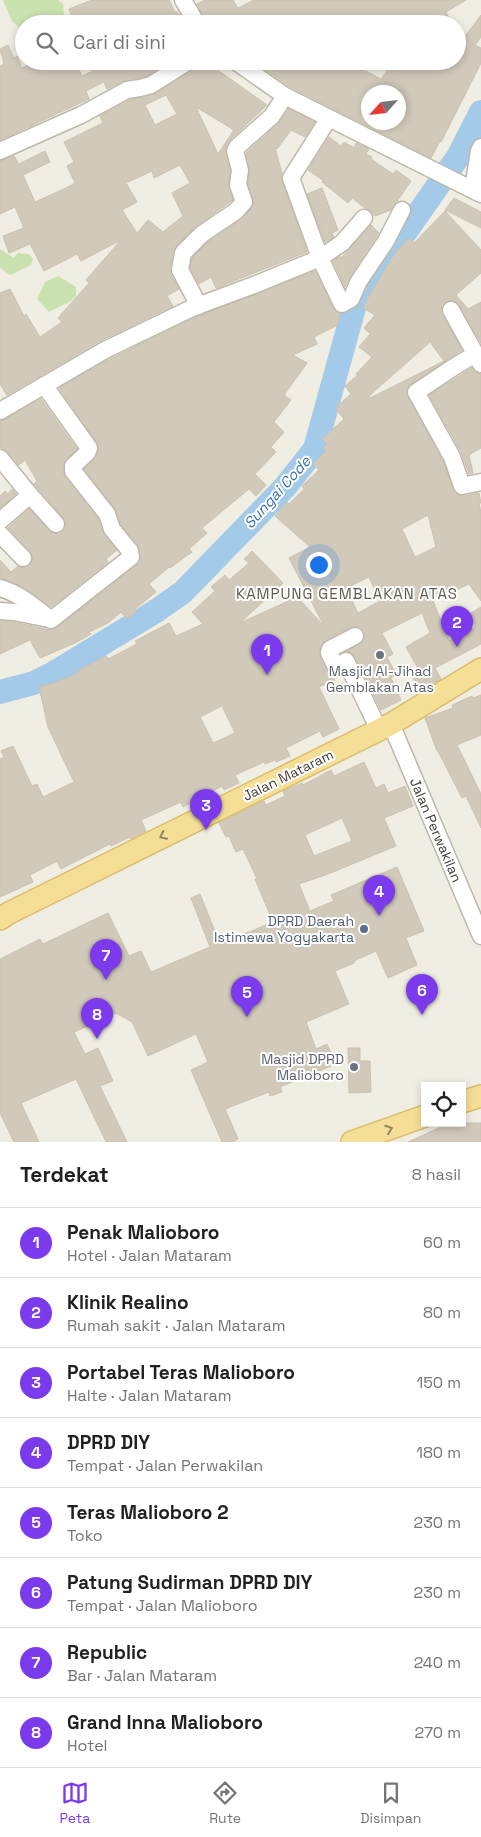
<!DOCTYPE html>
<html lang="id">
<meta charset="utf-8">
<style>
:root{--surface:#fff;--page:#f6f6f6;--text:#202124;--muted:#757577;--line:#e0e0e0;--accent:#7c3aed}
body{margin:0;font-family:"Space Grotesk",sans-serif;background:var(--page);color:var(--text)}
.controls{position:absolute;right:15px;bottom:15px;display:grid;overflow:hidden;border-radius:0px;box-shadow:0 2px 8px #0003}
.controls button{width:45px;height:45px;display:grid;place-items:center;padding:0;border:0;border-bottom:1px solid var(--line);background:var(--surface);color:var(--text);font:25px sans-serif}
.compass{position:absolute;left:361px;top:85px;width:45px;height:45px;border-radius:50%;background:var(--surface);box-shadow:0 2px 8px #0003;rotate:243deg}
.you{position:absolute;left:318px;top:564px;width:18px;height:18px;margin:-12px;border:4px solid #fff;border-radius:50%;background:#1a73e8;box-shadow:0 0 0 8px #1a73e833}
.badge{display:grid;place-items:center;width:32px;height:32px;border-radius:50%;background:var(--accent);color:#fff;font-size:16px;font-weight:700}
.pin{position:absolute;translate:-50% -41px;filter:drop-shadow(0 1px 2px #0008)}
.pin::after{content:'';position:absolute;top:26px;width:18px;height:15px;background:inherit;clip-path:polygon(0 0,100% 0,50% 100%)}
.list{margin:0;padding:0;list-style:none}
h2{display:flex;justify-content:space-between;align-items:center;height:65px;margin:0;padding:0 20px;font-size:21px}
h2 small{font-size:16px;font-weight:400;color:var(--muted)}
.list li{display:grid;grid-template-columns:32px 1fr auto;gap:15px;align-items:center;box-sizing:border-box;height:70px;padding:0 20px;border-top:1px solid var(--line)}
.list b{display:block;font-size:19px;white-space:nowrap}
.list p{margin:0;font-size:16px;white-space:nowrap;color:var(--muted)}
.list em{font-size:16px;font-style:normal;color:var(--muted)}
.icon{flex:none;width:28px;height:28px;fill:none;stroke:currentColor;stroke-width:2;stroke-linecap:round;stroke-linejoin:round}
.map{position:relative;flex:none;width:481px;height:1142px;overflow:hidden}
.search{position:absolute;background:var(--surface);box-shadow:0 2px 8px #0003;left:15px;right:15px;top:15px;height:55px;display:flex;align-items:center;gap:12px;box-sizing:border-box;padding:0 18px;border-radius:28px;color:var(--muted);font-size:19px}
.sheet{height:625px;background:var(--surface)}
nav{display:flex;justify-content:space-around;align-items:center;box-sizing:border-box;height:70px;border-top:1px solid var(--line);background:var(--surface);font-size:14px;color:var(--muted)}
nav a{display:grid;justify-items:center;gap:2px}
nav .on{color:var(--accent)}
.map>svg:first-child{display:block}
.green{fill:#c9e2af}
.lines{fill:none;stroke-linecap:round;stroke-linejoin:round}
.river{stroke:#a3cae9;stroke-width:24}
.building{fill:#d1c9ba;stroke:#cbc1ae;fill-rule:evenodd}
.minor-casing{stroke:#beb8aa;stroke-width:19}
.major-casing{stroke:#d9bc69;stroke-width:24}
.minor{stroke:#fff;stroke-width:16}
.major{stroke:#f5df97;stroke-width:21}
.oneway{stroke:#928661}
.worship-dot{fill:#6b7280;stroke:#fff;stroke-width:2}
.service-dot{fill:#5c6f8a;stroke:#fff;stroke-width:2}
.labels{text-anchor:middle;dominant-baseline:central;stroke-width:4;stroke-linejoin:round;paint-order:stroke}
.worship-label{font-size:14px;fill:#5b616d;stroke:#fff}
.street-label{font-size:14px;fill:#413d34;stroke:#fff}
.service-label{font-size:14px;fill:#4e5e75;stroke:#fff;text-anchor:end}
.water-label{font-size:15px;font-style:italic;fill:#3771a4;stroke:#fff}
.neighbourhood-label{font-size:15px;letter-spacing:1px;fill:#635b4c;stroke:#fff}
</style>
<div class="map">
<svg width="481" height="1142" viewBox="0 0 481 1142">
<rect width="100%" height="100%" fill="#f0ede3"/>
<path class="green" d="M3,0H58L63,4L64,16L48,24H24V33L12,21Z
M0,249L14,258L18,253L29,254L33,259L31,265L10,275L0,268Z
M58,276L76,287V296L71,301L49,312L37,299L45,282Z"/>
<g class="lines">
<path class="river" d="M0,692L34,683L52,674L156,611L183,592L285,487L315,449L355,304L458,157L481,112"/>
</g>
<path class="building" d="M92,0H169L175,12H177L179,15L180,14L185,24H75L69,9Z
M205,0H233L238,8L254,0H466L446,12L452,24H301L298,18L287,24H207L197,4Z
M481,15V37L475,45L481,48V63L441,142L440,141L431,158L290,87L257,64L259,61H347L381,79L394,61H457V47ZM368,92H398V122H368Z
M8,45L14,58L17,56L22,68L37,61H75L82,76L104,65L102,61H170L147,76L123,81L107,89L104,82L86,91L89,99L0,140V66L4,64L0,49Z
M199,61H205L267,105L230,140L226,147L225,154L230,171L228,188L233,200L195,227L176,246L173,251L170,269L171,275L179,289L167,296L173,306L100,341L7,395L0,384V293L10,289L24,316L26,314L40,337L62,322L58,318L89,283L86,280L121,240L81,261L77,254L44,271L30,244L9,253L3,236L24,228L15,207L0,214V161L14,156L19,164L45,151L50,162L23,175L35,202L66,188L75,183L67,166L74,162L64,142L103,123L100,116L130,100L156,93L194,69ZM166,95L177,114L155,125L145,105ZM196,107L234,130L218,154ZM180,165L190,183L172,193L183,216L163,232L148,220L137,233L122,210L137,202L126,183L152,171L154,178Z
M289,109L315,122L305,137L291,130L277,149L275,148L282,173V181L307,252L216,288L211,277L199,284L190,268L192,258L208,242L243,218L254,204L248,184L250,168L246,153L279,123Z
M329,137L341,146L344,142L354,148L356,143L369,149L366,154L372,157L371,159L393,174L396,170L411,181L391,210L375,216L370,210L365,208L352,198L348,203L322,182L324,181L308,170Z
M322,188L338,230L332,233L334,237L325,242L307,194Z
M454,198L481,212V228L445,210Z
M445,211L481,250V273L456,295L468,309L481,302V343L459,305L452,300L446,302L442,305V314L462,350L411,384L407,388L406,392L443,461L455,493L464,496L479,493L481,503H479L481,513V601L469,584L433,601L449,641L476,627L468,615L481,607V644L435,668L441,679L420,692L411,674L419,670L406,647L430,633L422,613L382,633L393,654L387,657L396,674L391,678L401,700L381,710L355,657L347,651L363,642L365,636L364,631L360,627H351L325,640L320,647V657L327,671L335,680L319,687L339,729L323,737L320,731L286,748L290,756L276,762L275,760L265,764L264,762L235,775L239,783L224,790L222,786L183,807L181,802L141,820L146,831L131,839L130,837L111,846L110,844L61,869L57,861L30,875L33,882L0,897V759L4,757L1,751L13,746L32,786L37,784L43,797L74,782L48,727L39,687L57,682L80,672L79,670L106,656L108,659L137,644L135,641L169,623L176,636L203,624L192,612L215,591L211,587L225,575L229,580L249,563L244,559L252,551L283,583L240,623L297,597L324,626L289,558L310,547L275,516L287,502L289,504L304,489L302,486L319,470L313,464L326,451L323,448L327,444L322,439L344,419L335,408L351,394L345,386L358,375L356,374L372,357L359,347L370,334L364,328L375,315L363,308L371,292L395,253L409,238L414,243ZM430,342L444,361L370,398L369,396ZM428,515L436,547L415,557L402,529ZM369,577L380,601L358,613L346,588ZM222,706L235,733L213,743L200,717Z
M371,225L379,233L351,275L345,287L333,261L339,257H342Z
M315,271L333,308L340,314L338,325L314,337L317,344L293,355L307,363L284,395L291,400L274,422L284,432L271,447L276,452L255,474L266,485L256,496L249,489L202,528L207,533L189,549L192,552L170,568L169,567L149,584L156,592L135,609L137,611L127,619L121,612L108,623L89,632L91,634L75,643L40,658L30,640L0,654V621L13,622L50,630L55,629L137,565L140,560L138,545L121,524L115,508L84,469L96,457L99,446L59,388L110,359L196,317Z
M472,368L475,372L481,374V448L469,455L473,473L469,474L461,452L429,395Z
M41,399L77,449L64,462L63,471L65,477L98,519L104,535L117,550L106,559L108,562L51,607L25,588L10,581L0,578V560L11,572L18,566L26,568L32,561L33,556L30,551L8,528L29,509L52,533L59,534L63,531L66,527L63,517L34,484L37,481L25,460L19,465L7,451L0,447V421Z
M12,489L16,494L0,508V496L5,491L8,494Z
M481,695V735L457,745L481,794V828L466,796L462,798L438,751H437L425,718L453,708L452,705L472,696L473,698Z
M364,762L376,788L384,784L388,793L405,786L413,806L384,818L396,846L328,874L299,884L310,911L334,901L331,895L397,867L424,931L406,938L417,965L388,978L376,951L354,961V963L335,971L349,1004L306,1022L316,1049L327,1044L336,1064L280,1087L282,1092L270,1096L269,1092L225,1109L238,1139L232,1142H222L191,1070L208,1062L196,1034L148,1056L132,1022L116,1013L74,1032L85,1054L98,1048L113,1081L100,1086L127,1142H106L76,1079L21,1103L39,1142H14L0,1113V959L40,939L43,944L108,913L129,956L141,951L151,972L210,947L191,898L200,894L220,944L273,922L255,879H257L243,849L236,852L229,836L226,837L219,823L264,801L266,805L285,796L283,791L302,783L303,785L331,770L334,776ZM342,818L352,841L314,856L305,835Z
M348,1048H360V1061H370L371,1092L349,1093Z
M450,1123H481V1142H408Z"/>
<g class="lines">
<defs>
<path id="minor" d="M183,0L197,24
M235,61L285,96L481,194
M329,118L291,178L320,258L342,304L351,299L359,281L386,241L402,210
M0,151L81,115L127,90L140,88L151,85L189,61
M473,190L479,151L481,147
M199,306L180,270L183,253L202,234L236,211L244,202L238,185L240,170L235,151L237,147L272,116L285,96
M451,310L481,364
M475,355C454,365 436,380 416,392L452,457L462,486L481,482
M44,385L89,448L87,453L73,466V471L107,514L112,529L130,551L131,557L51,620
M0,411L105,350L192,308L254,285L320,258L342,243L364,218
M0,458L30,495L0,521
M30,495L56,524
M0,534L23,558
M0,588C19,593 36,608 51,620
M0,611L14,612L44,618
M355,636L330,649L329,653L336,667L346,661L379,730
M391,724L481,936"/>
<path id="major" d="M0,919L9,913L391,724L481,669
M462,1102L481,1096
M352,1142L425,1116"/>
</defs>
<use href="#minor" class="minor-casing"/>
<use href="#major" class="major-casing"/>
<use href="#minor" class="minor"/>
<use href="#major" class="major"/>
</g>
<defs><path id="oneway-chevron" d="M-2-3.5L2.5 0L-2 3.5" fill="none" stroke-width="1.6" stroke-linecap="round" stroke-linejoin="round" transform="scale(1.25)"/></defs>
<g class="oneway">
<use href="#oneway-chevron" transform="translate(163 836) rotate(154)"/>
<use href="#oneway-chevron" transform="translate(389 1129) rotate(-20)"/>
</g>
<g class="worship-dot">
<circle cx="380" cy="655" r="5"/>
<circle cx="354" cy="1067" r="5"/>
</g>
<circle class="service-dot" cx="364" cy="929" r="5"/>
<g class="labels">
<g class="worship-label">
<text x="380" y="671">Masjid Al-Jihad<tspan x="380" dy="16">Gemblakan Atas</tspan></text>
<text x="344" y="1059" text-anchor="end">Masjid DPRD<tspan x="344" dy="16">Malioboro</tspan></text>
</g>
<g class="street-label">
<text transform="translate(288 775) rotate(-26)">Jalan Mataram</text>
<text transform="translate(436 830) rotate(67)">Jalan Perwakilan</text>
</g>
<g class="service-label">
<text x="354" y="921">DPRD Daerah<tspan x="354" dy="16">Istimewa Yogyakarta</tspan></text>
</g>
<g class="water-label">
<text transform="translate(277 492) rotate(-48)">Sungai Code</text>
</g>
<g class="neighbourhood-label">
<text x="347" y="593">KAMPUNG GEMBLAKAN ATAS</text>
</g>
</g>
</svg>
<div class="controls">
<button><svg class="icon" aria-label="locate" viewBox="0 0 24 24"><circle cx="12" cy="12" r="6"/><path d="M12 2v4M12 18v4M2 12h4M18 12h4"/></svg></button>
</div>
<svg class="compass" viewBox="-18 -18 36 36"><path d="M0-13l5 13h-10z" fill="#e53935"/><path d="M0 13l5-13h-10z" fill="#757577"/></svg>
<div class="you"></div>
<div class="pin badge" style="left:267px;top:675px">1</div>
<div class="pin badge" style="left:457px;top:647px">2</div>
<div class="pin badge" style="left:206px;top:830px">3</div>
<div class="pin badge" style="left:379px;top:916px">4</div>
<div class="pin badge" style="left:247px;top:1017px">5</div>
<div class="pin badge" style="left:422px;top:1015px">6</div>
<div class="pin badge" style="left:106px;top:980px">7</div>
<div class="pin badge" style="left:97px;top:1039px">8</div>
<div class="search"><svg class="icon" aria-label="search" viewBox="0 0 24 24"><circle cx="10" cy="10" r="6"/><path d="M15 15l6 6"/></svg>Cari di sini</div>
</div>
<section class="sheet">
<h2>Terdekat<small>8 hasil</small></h2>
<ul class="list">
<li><span class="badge">1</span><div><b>Penak Malioboro</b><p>Hotel · Jalan Mataram</p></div><em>60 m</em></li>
<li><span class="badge">2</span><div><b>Klinik Realino</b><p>Rumah sakit · Jalan Mataram</p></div><em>80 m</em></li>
<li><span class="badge">3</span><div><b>Portabel Teras Malioboro</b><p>Halte · Jalan Mataram</p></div><em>150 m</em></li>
<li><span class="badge">4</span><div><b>DPRD DIY</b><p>Tempat · Jalan Perwakilan</p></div><em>180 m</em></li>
<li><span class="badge">5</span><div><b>Teras Malioboro 2</b><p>Toko</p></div><em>230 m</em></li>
<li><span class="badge">6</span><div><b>Patung Sudirman DPRD DIY</b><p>Tempat · Jalan Malioboro</p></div><em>230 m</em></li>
<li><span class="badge">7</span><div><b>Republic</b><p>Bar · Jalan Mataram</p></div><em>240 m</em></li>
<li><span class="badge">8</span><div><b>Grand Inna Malioboro</b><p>Hotel</p></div><em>270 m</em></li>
</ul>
</section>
<nav>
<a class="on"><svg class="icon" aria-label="map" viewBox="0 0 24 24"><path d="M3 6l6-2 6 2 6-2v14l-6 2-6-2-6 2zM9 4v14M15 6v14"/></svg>Peta</a>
<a><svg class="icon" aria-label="directions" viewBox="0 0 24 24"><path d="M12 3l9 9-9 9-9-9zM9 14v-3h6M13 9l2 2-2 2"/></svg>Rute</a>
<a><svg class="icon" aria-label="saved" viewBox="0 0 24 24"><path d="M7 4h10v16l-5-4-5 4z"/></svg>Disimpan</a>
</nav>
